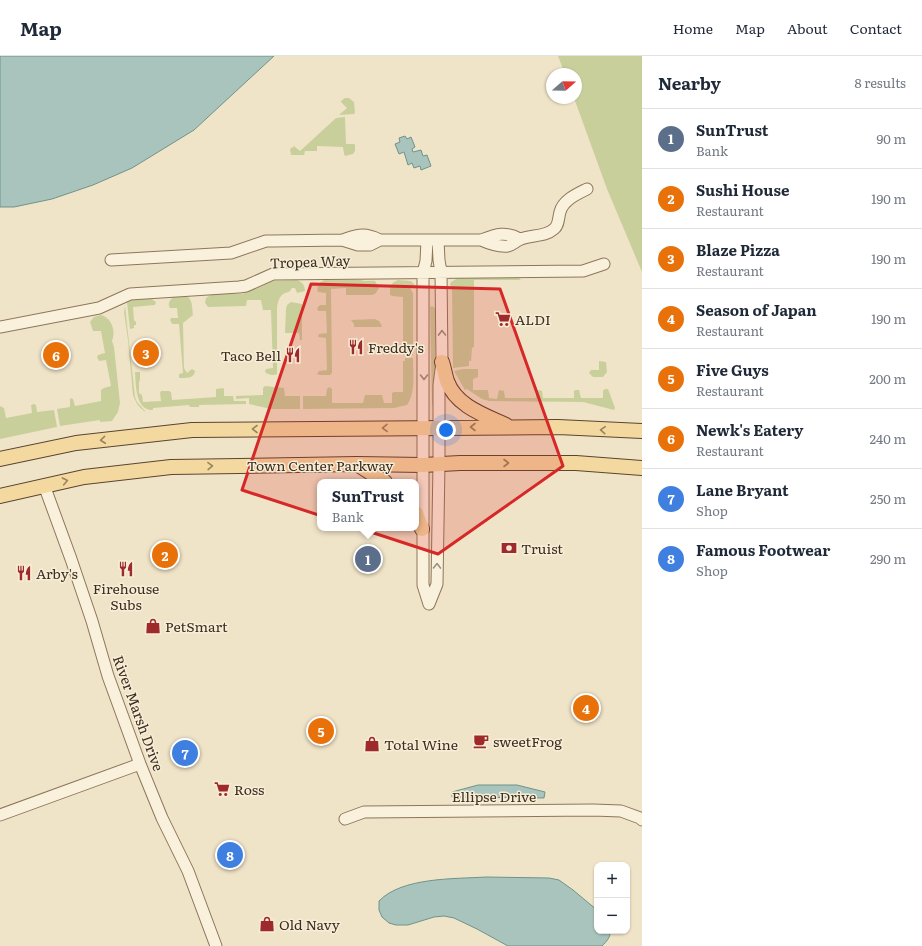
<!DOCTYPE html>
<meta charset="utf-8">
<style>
:root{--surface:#fff;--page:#f6f6f7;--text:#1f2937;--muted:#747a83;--line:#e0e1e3;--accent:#9e2a2b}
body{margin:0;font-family:Literata,serif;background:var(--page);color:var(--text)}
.controls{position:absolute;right:12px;bottom:12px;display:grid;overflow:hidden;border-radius:8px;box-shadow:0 1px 3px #0004}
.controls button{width:36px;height:36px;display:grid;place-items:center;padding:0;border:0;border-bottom:1px solid var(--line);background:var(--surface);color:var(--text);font:20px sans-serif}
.compass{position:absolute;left:546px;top:12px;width:36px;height:36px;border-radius:50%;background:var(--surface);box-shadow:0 1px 3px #0004;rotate:70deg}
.you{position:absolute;left:446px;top:374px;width:14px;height:14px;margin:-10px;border:3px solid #fff;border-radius:50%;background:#1a73e8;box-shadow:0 0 0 6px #1a73e833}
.badge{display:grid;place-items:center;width:26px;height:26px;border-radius:50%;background:var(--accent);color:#fff;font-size:13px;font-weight:700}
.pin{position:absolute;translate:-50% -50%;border:2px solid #fff;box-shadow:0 1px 4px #0006}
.popup{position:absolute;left:317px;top:423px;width:102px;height:52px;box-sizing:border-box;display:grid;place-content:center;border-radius:8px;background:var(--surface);filter:drop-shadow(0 1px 3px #0005);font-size:13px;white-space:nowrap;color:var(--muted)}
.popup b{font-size:15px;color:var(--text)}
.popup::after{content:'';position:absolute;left:50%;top:100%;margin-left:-8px;border:8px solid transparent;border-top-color:var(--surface)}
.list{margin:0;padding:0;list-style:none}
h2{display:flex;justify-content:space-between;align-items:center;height:52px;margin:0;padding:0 16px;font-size:17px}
h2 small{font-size:13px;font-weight:400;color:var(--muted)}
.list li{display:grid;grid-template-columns:26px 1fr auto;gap:12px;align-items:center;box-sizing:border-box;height:60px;padding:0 16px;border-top:1px solid var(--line)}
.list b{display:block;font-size:15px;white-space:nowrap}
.list p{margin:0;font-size:13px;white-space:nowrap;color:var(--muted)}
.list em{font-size:13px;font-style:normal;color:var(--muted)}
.map{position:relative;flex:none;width:642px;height:890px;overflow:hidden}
header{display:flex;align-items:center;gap:24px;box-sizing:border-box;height:56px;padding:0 20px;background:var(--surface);border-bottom:1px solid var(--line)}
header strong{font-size:19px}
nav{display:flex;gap:22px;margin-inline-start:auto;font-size:14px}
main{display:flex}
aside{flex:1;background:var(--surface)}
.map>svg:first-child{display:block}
.green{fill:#c9cf9b}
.water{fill:#a9c4bc;stroke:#6f938a}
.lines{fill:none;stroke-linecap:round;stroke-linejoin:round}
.minor-casing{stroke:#8d765c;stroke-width:13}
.major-casing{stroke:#5b4430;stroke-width:16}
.minor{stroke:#faf1dc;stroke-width:11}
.major{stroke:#f3d9a0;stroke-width:14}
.oneway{stroke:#9c907e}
.oneway2{stroke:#988460}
.marked{fill:#d62828;fill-opacity:0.2;stroke:#d62828;stroke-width:3;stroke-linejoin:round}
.labels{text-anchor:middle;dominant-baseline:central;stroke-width:3;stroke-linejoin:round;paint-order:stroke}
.street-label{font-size:14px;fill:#3d2e20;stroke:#f7eed8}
.poi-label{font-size:14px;fill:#3d2e20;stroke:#f7eed8;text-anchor:start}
</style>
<header>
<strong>Map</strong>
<nav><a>Home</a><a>Map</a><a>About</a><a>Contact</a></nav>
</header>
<main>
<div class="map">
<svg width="642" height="890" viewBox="0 0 642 890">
<rect width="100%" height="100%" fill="#f0e4c8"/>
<path class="green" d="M558,0H642V216L607,133L574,42H576V18H565Z
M345,42H349L354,46L355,57L354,58L339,59L347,52L341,46V45Z
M345,61L346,88H354L355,89V95L353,98L345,100L344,98L343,91L317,90V95H305L304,99H291L290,93L293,91L294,90L300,95L336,62Z
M458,222H519L521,224H474V291L472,292L471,305H469V310L453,312L452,234L450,228L451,226Z
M297,224C302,226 305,229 305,235L297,237L295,232H292L289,236C280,237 278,244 277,252V318C274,320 268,319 265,316L266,313L273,312L271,254H263L261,244H247L246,250L208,251L205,247L206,242L212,238H242L274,225Z
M324,224H361C366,226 370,224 375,225L379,232L375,238L372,239H346V232L331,233L332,317L330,319H319L317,318L319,315L327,314L326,282L318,281L319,278L327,277L326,255H318L317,252L320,249H326V237L318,236C316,230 319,227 324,224Z
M398,224L411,225L415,229L410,232L413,237V299H403V241L392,240L390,239C390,231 390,227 398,224Z
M185,239C193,242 192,252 193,259L183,267L184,312L187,317L192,313L195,315C194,323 185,322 179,322V318L183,317L179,268H172L170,264L171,262H178L177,252H170C167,247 170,243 175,240L180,241Z
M150,242L156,246L155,249L133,251L134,264L136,266V269H134V272L130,273L127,246L135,243Z
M291,246L302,248V284H300L299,277H285L286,253L287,249Z
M125,250L135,341L137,346L146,356C138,351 136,347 133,339L128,284L124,256Z
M432,250L435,252V341L432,351L430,251Z
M101,259C112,262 116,275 112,285L114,291L120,347L118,356L112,365L100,366V364L60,370L57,353L70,351V342L73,343L75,350L101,345V334L104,332L111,330L106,304L99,305L97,301L98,299L105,297L101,275H93L90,266L94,261Z
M375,263L379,265L382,270L381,271H354V268L351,264Z
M405,302H413C413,317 416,336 407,349L394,352L303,353V340H326L327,333L329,331L332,333V347H363L365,339H382L384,347H392V337L394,336H403V305H405Z
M599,305L606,306L607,316L603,321H593L589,317L591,314H599Z
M463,313H478V321L473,323V334H488L489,342L497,343L499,334L504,335L505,342H536V335L538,334L542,335L543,342H574V335L576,334H579L581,342H603V335L605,333H608L615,352L614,354L583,346L489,345L482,343L467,333L465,334L454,315Z
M135,316H140V324L139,326V337L142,339L143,346L161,345L160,337L161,335H169L171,336L172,344L216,341V333L223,332L224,333V340H233L234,345H246V348L199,349V351H190L189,349L153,352V354C135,355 136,328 135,316Z
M265,330L284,332L285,340H300V353H271L249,348V342L236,343V340L263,339V332Z
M34,348L36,349L37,356L54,354L57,371L0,383V350L4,352L6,362L32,357L31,349Z"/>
<path class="water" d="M0,0H274L194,74L132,112L93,129L52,143L14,151H0Z
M405,80L407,83L411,81L415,91L412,93L413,96L421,94L423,100L427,99L431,110L421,114L420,110L414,112L412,107L408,109L404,96L399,98L395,88L400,86L399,82Z
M478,729H517L545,736L544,742L452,741V736Z
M486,821L549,822L559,824L573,834L597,854V875H610C611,881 606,886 602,890H508L477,873L454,862L444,860L434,861L408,869H396L389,867L382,861L379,854V845C402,821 455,823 486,821Z"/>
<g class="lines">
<defs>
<path id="minor" d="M342,184C358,179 364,176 380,184
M427,184L426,205L423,217V529L429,548
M481,184C490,188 498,191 508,190C512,189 515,186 519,184C529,178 544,182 554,173C559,169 558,163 560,156C563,144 577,138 587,133
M111,204L231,197L266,185H273L342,184L358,189H370L380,184H481C497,178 505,175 520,183
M0,271L99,252L130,238L239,231L246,230L273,218L583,215L604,208
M44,429L71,503L92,565L108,620L140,708L162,762L188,815L216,890
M429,548L437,528L439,408V329L442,306L441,216L439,204L438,184
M0,759L140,708
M345,763L364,756L593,754L621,755L640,762L642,764"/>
<path id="major" d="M442,306C444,312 445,319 447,325C456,350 484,359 506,369
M0,403L76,387L192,374L558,371L642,375
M357,408L385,426
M0,440L84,421L171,411L357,408L423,409L460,407H576L642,412
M416,457L422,473"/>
</defs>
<use href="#minor" class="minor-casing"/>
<use href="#major" class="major-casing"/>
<use href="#minor" class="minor"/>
<use href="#major" class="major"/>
</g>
<defs><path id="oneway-chevron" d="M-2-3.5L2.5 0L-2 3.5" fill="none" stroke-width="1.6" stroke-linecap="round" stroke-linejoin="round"/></defs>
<g class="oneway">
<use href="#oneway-chevron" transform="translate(442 277) rotate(-91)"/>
<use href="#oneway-chevron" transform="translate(424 321) rotate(90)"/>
<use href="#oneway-chevron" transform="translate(437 510) rotate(-89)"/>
</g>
<g class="oneway2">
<use href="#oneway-chevron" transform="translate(473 371) rotate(180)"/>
<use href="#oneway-chevron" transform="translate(385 372) rotate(179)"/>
<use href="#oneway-chevron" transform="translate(255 373) rotate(-180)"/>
<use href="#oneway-chevron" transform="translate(603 374) rotate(-176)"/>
<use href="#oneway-chevron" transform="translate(103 384) rotate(174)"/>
<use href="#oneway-chevron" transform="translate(506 407)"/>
<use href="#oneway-chevron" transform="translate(210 410) rotate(-1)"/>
<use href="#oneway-chevron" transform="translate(65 425) rotate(-11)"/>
</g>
<path class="marked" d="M311,228L500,233L563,410L438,498L242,434Z"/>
<defs>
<symbol id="supermarket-bare" viewBox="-9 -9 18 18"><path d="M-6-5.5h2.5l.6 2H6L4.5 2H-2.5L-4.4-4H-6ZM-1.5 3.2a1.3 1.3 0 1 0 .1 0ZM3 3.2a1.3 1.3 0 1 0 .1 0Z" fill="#9e2a2b" stroke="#f7eed8" stroke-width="2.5" paint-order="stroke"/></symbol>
<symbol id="restaurant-bare" viewBox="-9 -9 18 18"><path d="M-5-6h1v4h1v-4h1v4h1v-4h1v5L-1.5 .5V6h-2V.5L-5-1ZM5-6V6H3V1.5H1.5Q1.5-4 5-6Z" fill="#9e2a2b" stroke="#f7eed8" stroke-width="2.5" paint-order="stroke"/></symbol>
<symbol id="bank-bare" viewBox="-9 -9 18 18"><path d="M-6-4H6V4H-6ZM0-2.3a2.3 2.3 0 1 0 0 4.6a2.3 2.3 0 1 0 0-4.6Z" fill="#9e2a2b" stroke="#f7eed8" stroke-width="2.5" paint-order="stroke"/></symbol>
<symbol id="shop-bare" viewBox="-9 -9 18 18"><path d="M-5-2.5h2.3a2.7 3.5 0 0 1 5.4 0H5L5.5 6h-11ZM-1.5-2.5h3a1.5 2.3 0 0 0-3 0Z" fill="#9e2a2b" stroke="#f7eed8" stroke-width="2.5" paint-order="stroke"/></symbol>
<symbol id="cafe-bare" viewBox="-9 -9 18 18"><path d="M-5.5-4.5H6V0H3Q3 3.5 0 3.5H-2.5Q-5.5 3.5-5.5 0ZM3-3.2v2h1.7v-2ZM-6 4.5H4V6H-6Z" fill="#9e2a2b" stroke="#f7eed8" stroke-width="2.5" paint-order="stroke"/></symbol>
</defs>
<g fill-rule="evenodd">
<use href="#supermarket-bare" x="492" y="252" width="22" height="22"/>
<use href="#restaurant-bare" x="345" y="280" width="22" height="22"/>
<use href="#restaurant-bare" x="282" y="288" width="22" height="22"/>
<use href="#bank-bare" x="498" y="481" width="22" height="22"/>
<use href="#restaurant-bare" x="115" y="502" width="22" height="22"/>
<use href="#restaurant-bare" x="13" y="506" width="22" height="22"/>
<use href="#shop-bare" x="142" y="559" width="22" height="22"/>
<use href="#cafe-bare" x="470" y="674" width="22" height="22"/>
<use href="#shop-bare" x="361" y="677" width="22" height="22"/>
<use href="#supermarket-bare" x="211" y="722" width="22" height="22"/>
<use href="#shop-bare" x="256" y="857" width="22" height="22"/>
</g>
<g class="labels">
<g class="street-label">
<text transform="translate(310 205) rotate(-2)">Tropea Way</text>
<text x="320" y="409">Town Center Parkway</text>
<text transform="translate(139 657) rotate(70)">River Marsh Drive</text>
<text x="494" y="740">Ellipse Drive</text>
</g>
<g class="poi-label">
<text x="515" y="263">ALDI</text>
<text x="368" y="291">Freddy's</text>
<text x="281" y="299" text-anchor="end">Taco Bell</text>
<text x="521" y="492">Truist</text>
<text x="36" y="517">Arby's</text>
<text x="126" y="532" text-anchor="middle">Firehouse<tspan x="126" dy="16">Subs</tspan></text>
<text x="165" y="570">PetSmart</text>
<text x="493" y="685">sweetFrog</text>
<text x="384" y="688">Total Wine</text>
<text x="234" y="733">Ross</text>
<text x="279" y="868">Old Navy</text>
</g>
</g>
</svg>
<div class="controls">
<button>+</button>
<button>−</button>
</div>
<svg class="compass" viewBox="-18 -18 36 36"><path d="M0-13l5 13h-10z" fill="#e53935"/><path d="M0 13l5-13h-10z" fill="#747a83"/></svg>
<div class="you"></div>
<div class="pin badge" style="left:368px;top:503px;background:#5c6f8a">1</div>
<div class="popup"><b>SunTrust</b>Bank</div>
<div class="pin badge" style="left:165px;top:499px;background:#e8710a">2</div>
<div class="pin badge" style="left:146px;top:297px;background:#e8710a">3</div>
<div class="pin badge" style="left:586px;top:652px;background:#e8710a">4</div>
<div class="pin badge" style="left:321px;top:675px;background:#e8710a">5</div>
<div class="pin badge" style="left:56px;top:299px;background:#e8710a">6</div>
<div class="pin badge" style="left:185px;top:697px;background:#3f7fe0">7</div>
<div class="pin badge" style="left:230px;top:799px;background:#3f7fe0">8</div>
</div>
<aside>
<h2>Nearby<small>8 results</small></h2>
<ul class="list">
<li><span class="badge" style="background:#5c6f8a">1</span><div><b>SunTrust</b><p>Bank</p></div><em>90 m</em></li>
<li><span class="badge" style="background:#e8710a">2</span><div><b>Sushi House</b><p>Restaurant</p></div><em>190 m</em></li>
<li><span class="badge" style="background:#e8710a">3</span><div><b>Blaze Pizza</b><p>Restaurant</p></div><em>190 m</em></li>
<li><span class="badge" style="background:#e8710a">4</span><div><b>Season of Japan</b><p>Restaurant</p></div><em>190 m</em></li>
<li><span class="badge" style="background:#e8710a">5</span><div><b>Five Guys</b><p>Restaurant</p></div><em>200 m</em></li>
<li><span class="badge" style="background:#e8710a">6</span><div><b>Newk's Eatery</b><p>Restaurant</p></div><em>240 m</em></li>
<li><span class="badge" style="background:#3f7fe0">7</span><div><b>Lane Bryant</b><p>Shop</p></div><em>250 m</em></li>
<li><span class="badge" style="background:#3f7fe0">8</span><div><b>Famous Footwear</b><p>Shop</p></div><em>290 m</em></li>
</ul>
</aside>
</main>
